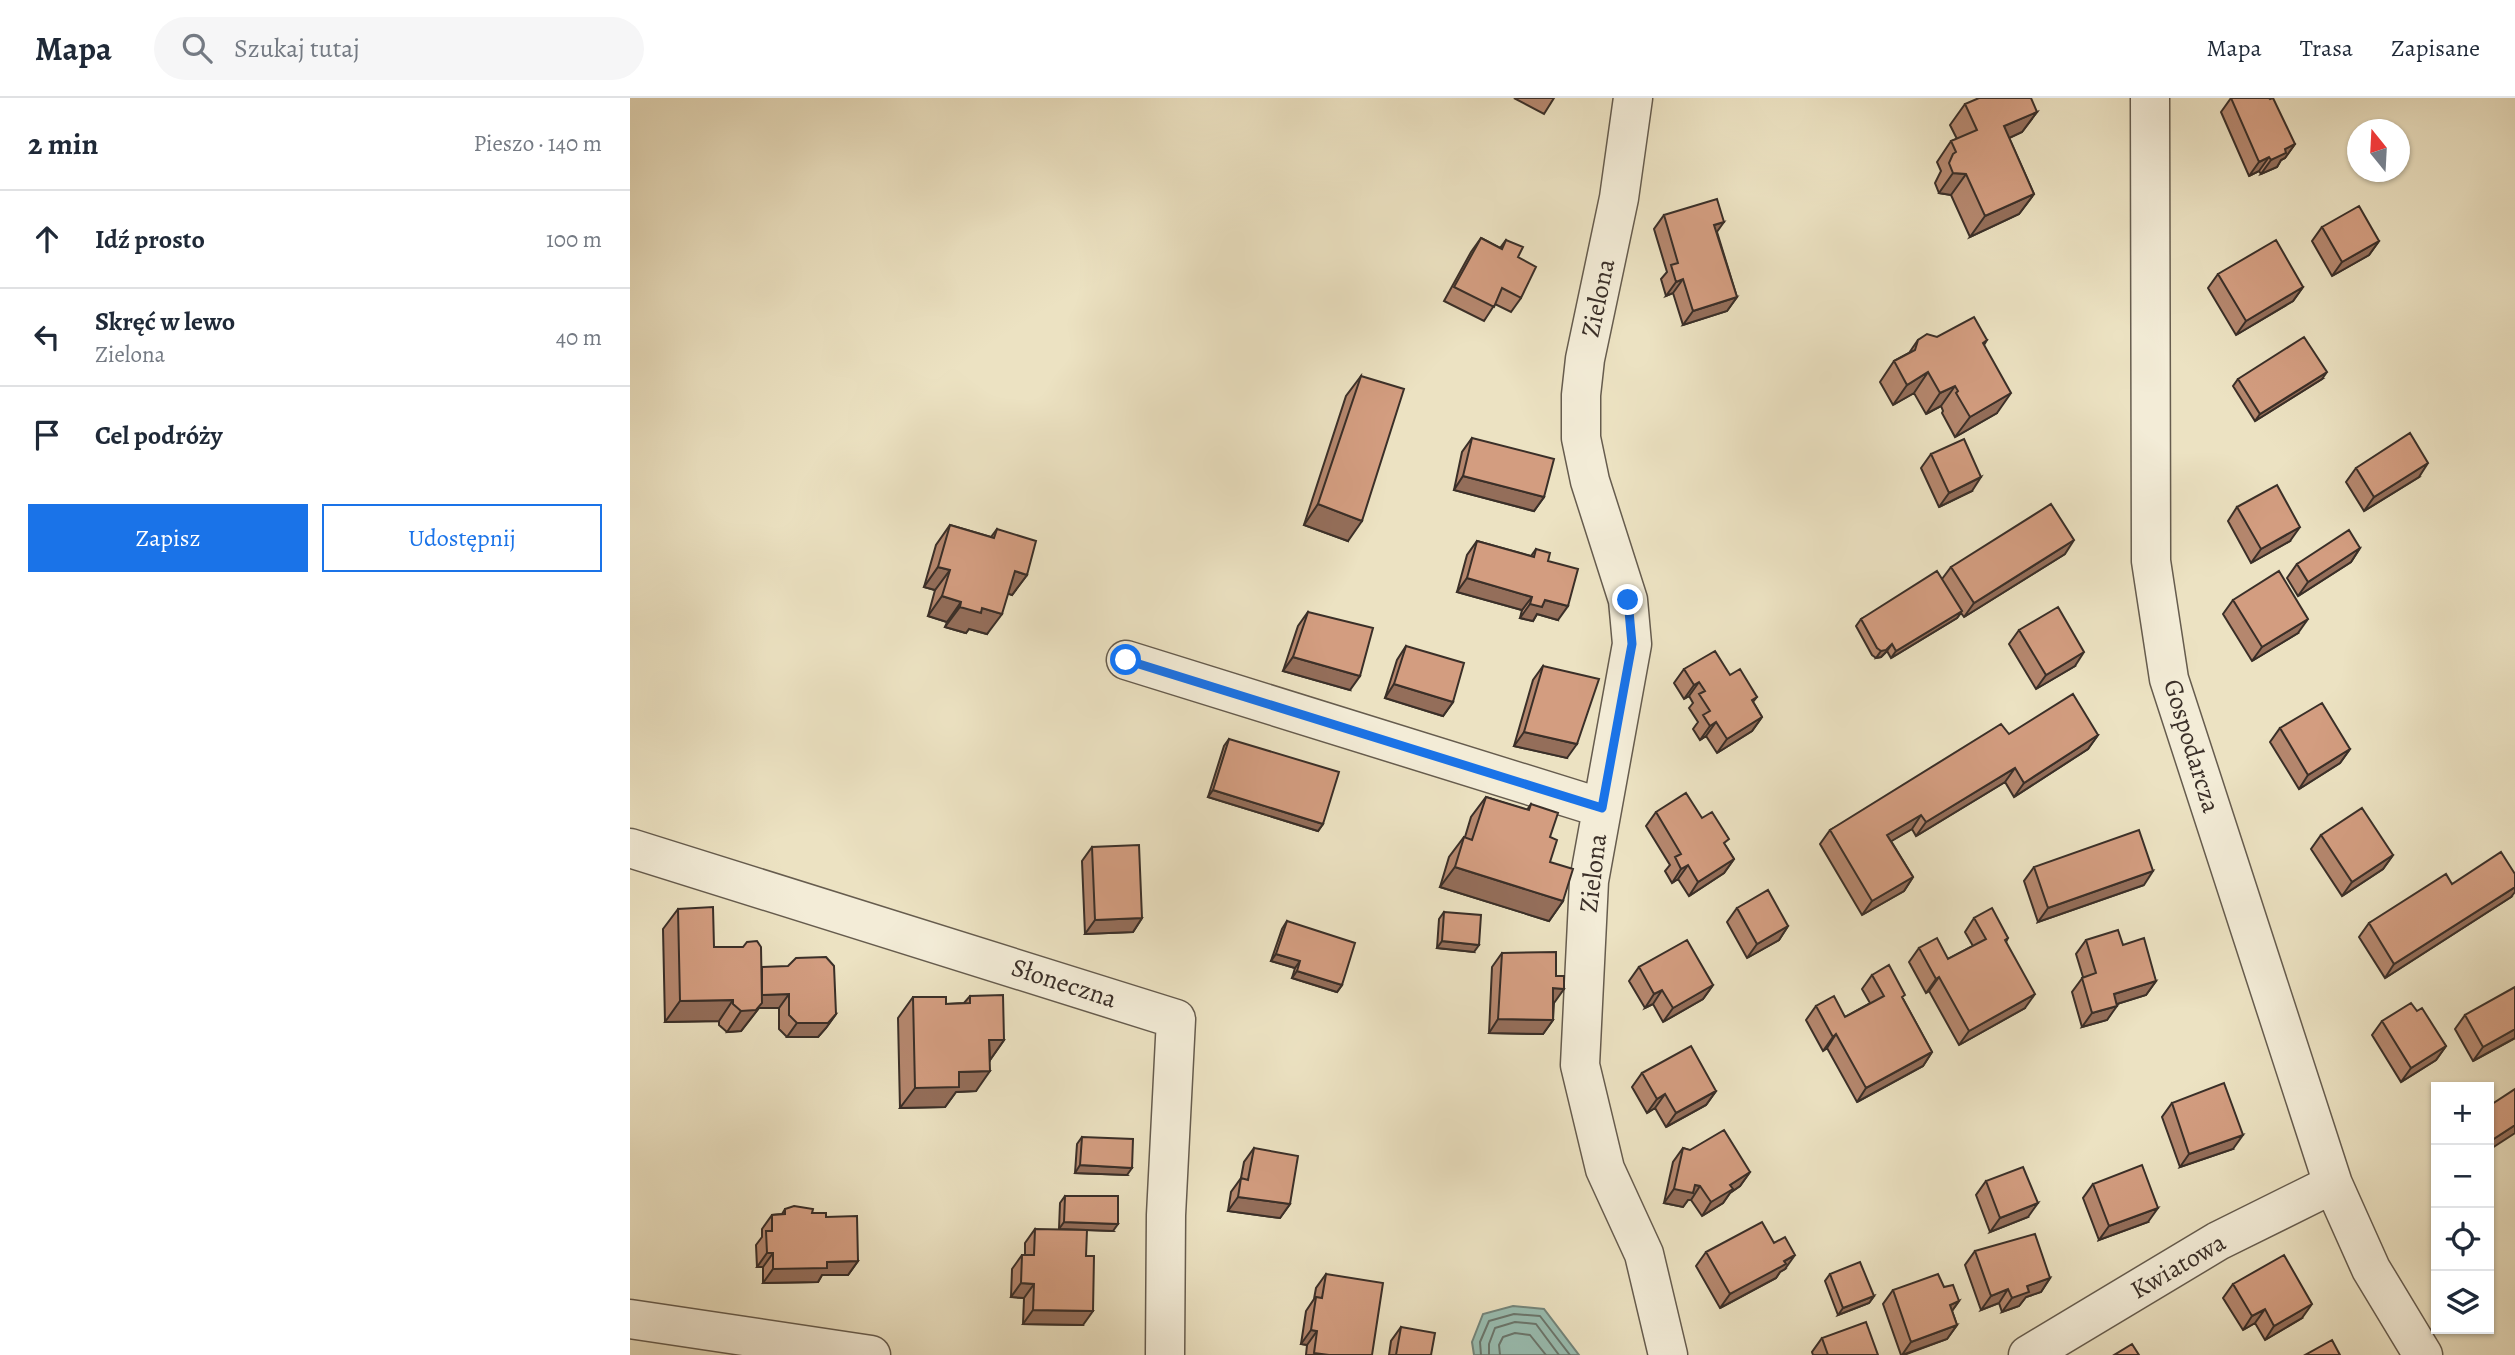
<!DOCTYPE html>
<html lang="pl">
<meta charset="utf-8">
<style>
:root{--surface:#fff;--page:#f6f6f7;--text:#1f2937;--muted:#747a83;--line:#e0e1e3;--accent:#1a73e8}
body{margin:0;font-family:Alegreya,serif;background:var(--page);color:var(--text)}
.controls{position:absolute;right:21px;bottom:21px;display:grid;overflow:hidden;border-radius:0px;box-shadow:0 2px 5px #0004}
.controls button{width:63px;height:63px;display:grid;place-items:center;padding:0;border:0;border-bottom:2px solid var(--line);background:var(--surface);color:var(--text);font:35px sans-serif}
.compass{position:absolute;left:1717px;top:21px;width:63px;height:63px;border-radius:50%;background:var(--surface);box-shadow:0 2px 5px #0004;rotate:342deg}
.stop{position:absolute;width:21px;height:21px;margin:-16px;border:5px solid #1a73e8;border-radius:50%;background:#fff}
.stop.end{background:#1a73e8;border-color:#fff;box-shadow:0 2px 7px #0008}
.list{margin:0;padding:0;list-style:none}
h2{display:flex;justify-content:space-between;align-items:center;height:91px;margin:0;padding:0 28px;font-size:30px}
h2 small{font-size:23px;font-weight:400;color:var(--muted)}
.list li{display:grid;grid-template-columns:46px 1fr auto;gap:21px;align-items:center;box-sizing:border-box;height:98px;padding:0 28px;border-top:2px solid var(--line)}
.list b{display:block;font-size:26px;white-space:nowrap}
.list p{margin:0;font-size:23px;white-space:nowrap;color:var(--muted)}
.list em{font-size:23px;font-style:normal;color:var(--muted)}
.actions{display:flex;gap:14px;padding:21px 28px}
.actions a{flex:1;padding:16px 0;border:2px solid var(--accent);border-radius:0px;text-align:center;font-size:24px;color:var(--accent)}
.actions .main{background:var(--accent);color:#fff}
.icon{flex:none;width:38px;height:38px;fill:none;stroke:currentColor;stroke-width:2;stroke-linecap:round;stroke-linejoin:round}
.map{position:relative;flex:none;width:1885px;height:1257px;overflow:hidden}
header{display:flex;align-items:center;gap:42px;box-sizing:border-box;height:98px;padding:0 35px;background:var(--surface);border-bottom:2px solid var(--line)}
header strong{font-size:33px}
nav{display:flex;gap:38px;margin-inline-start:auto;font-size:24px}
.search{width:490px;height:63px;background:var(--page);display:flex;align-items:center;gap:18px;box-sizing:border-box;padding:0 24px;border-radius:38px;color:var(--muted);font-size:26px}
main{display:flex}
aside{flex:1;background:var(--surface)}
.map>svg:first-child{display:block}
.water{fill:#99beb2;stroke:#73857b;stroke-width:2}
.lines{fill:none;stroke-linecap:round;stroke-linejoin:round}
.shore{stroke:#6a766d;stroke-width:2}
.minor-casing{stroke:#665c4e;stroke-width:41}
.minor{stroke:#f3ecd7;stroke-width:38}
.wall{fill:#b5876e;stroke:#3a2f28;stroke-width:2}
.shaded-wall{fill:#946e5a;stroke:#3a2f28;stroke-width:2}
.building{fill:#d39d80;stroke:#3a2f28;stroke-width:2}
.route{stroke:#1a73e8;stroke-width:9}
.labels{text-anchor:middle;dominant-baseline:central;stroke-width:6;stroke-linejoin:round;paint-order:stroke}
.street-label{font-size:26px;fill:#3a2f28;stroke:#f3ecd7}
</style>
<header>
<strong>Mapa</strong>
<div class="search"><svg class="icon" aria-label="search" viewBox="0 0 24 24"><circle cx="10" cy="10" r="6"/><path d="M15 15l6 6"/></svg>Szukaj tutaj</div>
<nav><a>Mapa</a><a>Trasa</a><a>Zapisane</a></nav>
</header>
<main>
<aside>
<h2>2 min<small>Pieszo · 140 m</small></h2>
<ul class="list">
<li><svg class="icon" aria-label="ahead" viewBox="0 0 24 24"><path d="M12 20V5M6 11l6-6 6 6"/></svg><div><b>Idź prosto</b></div><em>100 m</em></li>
<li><svg class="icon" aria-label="left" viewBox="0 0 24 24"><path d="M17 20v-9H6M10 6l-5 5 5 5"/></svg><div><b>Skręć w lewo</b><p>Zielona</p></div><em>40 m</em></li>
<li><svg class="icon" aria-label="arrive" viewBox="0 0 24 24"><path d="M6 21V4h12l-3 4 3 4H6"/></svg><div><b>Cel podróży</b></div></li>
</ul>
<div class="actions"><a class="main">Zapisz</a><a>Udostępnij</a></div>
</aside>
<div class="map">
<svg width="1885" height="1257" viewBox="0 0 1885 1257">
<rect width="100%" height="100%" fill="#ece2c2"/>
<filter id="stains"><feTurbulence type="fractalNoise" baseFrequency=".00286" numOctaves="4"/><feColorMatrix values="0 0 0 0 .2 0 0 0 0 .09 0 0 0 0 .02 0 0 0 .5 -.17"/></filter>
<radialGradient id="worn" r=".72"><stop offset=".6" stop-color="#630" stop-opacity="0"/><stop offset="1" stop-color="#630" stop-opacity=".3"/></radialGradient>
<path class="water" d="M883,1208L914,1211L949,1257H844L842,1244L853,1216Z"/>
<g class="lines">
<path class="shore" d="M851,1257L850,1244L859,1223L884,1216L910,1218L940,1257
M859,1257V1246L865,1230L885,1224L906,1226L929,1257
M870,1257L869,1247L873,1239L885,1235L900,1237L916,1257"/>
<defs>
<path id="minor" d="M1003,0L989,100L955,261L951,297V340L960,383L998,502L1002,546L959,783L950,967L975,1071L1014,1156L1038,1257
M1520,0L1521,463L1539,581L1703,1086L1741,1171L1793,1257
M496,562L972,710
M0,750L546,921L536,1117L535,1257
M0,1221L241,1257
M1398,1257L1588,1143L1703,1086"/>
</defs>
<use href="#minor" class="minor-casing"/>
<use href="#minor" class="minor"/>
</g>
<path class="wall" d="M884,0H924L914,16Z
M1601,0L1665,46L1655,60L1651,62L1647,69L1631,76L1629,73L1619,78L1591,14Z
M1335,6L1407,14L1392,34L1379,40L1404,96L1389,116L1340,139L1321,97L1309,95L1305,85L1311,73L1307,64L1321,43L1327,41L1320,27Z
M1034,117L1087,134L1107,199L1097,213L1053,227L1043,195L1036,198L1031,181L1037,174L1024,131Z
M1692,129L1749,143L1739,157L1702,178L1682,143Z
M851,140L870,150L876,142L888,159L891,200L881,214L865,206L854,223L814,203L841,154Z
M1588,176L1673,189L1663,203L1606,237L1578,190Z
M1307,239L1357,242L1354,247L1367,315L1325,339L1312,315L1313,313L1311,308L1296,316L1284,295L1263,307L1250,284L1264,263L1279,255L1288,242Z
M731,278L718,443L674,427L716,298Z
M1608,281H1692L1625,323L1603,288Z
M842,340L914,399L904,413L824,392L832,354Z
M1301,356L1342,393L1309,409L1291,370Z
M1726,370L1789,379L1734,413L1716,384Z
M1607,409L1660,443L1621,465L1598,423Z
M320,427L361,439L367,431L397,477L382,497L378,495L357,536L339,531L336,535L315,529L317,524L298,518L305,492L294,489L306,447Z
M847,443L901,458L906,451L918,463L928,522L907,516L903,523L890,520L892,512L827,494L837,457Z
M1730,450L1721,464L1668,498L1657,480L1667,466Z
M1435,456L1334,519L1331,515L1327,520L1261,560L1257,553L1251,559L1246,560L1242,557L1226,528L1231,521L1312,481L1321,469Z
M1603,502L1668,535L1622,563L1593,516Z
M678,514L720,592L653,573L668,528Z
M1389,532L1445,568L1406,591L1379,546Z
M776,548L823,604L813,618L755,600L767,562Z
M913,568L937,660L884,648L903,582Z
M1054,571L1100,577L1127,599L1123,604L1132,619L1122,633L1087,655L1076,638L1070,642L1063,631L1068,624L1059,610L1063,605L1059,598L1054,601L1044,585Z
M1650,630L1720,651L1710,665L1669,691L1640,644Z
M1379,636L1468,637L1458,651L1384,699L1375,684L1286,738L1282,731L1261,743L1283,779L1274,793L1232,817L1190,746L1200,732Z
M599,641L693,726L688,733L578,699L594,648Z
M856,699L897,712L901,706L920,739V764L933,803L919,823L810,789L819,759L834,739H835L841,719Z
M1026,714L1072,720L1095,747L1104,761L1094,775L1059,798L1048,781L1042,785L1035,773L1040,767L1016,728Z
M1691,737L1763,757L1753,771L1712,798L1681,751Z
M462,749L512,820L503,834L455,836L452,763Z
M1404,769L1514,787L1408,824L1394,783Z
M1822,786L1881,799L1755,880L1729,839L1739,825Z
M1107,810L1158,828L1149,842L1117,860L1097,824Z
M48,811L84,849L132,869L206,916L196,930L188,939H157L149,931V910H129L111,933L97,934L89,927V923L35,924L33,831Z
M814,814L844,854L807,850L809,821Z
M1344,820L1378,840L1376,844L1395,910L1329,947L1299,893L1296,895L1279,864L1289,850L1318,861L1343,848L1335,834Z
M657,823L712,887L707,894L662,880L665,870L641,863L652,831Z
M1456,842L1493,847L1526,883L1516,897L1487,906L1477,922L1452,929L1442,894L1453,879L1446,856Z
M872,855L924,905L923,922L913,936L859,935L862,869Z
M1009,869L1083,887L1073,901L1033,924L1023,906L1015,910L999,883Z
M1242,877L1273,901L1302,954L1293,968L1227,1004L1197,950L1193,953L1176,922L1186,908L1215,919L1240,905L1232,891Z
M340,898L374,942L360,962L346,993L326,994L315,1009L270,1010L268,920L283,899L316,906L334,905Z
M1787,913L1816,948L1806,962L1771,984L1742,937L1752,923Z
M1835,917L1885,940L1843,963L1825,931Z
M1012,975L1086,993L1076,1007L1036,1029L1025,1010L1017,1015L1002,989Z
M1542,1005L1603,1051L1550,1069L1532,1019Z
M452,1039L497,1077L445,1075L447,1046Z
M624,1050L660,1106L650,1120L598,1113L601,1094L611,1080L614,1064Z
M1053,1050L1120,1074L1110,1088L1100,1095L1093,1105L1072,1118L1061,1102H1058L1053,1109L1034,1105L1043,1064Z
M1356,1083L1398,1119L1360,1134L1346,1097Z
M1463,1086L1518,1124L1469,1142L1453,1100Z
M435,1098L483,1133L429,1131L430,1105Z
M155,1111L182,1115L196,1119L228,1163L218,1177H192L188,1184L133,1185V1169H127L126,1147L132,1139V1131L142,1117L152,1116Z
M405,1131L453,1227L393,1226L394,1200L381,1199L382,1171L392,1157H395V1145Z
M1345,1153L1420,1180L1411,1194L1396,1199L1389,1208L1372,1214L1369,1205L1351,1212L1335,1167Z
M1076,1154L1155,1171L1150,1174L1146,1180L1090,1210L1066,1168Z
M696,1176L742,1257H676L677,1247L671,1246L676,1213L684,1201L686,1190Z
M1200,1176L1244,1198L1239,1205L1208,1217L1195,1183Z
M1603,1186L1672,1220L1635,1242L1625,1225L1613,1232L1593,1200Z
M1314,1189L1329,1203L1322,1213L1327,1227L1317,1241L1274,1257H1271L1253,1206L1263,1192Z
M771,1229L801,1257H759L761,1243Z
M1192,1240L1248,1257H1183L1182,1254Z"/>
<path class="shaded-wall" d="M1407,14L1392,34L1360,49L1374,28Z
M1665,46L1655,60L1651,62L1647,69L1631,76L1641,62L1655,51Z
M1639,59L1629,73L1619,78L1629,64Z
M1323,75L1336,76L1321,97L1309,95Z
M1404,96L1389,116L1340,139L1355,118Z
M1094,124L1084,138V127Z
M1749,143L1739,157L1702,178L1712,164Z
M1053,181L1043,195L1036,198L1046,184Z
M1673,189L1663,203L1606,237L1616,223Z
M1107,199L1097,213L1053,227L1063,213Z
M1298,274L1284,295L1263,307L1277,287Z
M1697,274L1692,281L1625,323L1630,316Z
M1325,288L1311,308L1296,316L1310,295Z
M1381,295L1367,315L1325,339L1340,319Z
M1798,365L1789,379L1734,413L1744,399Z
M833,378L914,399L904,413L824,392Z
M1351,379L1342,393L1309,409L1319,395Z
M688,406L732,423L718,443L674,427Z
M1670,429L1660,443L1621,465L1631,451Z
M1444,442L1435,456L1334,519L1344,505Z
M1730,450L1721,464L1668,498L1678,484Z
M308,469L320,472L305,492L294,489Z
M385,473L397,477L382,497L370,493Z
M837,480L902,499L892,512L827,494Z
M312,498L331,504L317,524L298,518Z
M915,502L938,508L928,522L907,516L903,523L890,520L900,506Z
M330,509L352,510L372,516L357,536L339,531L336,535L315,529Z
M1332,513L1327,520L1261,560L1266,553Z
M1678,521L1668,535L1622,563L1632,549Z
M1262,546L1257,553L1251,559L1246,560L1251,553Z
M1454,554L1445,568L1406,591L1416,577Z
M663,559L730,578L720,592L653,573Z
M1069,584L1059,598L1054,601L1064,587Z
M764,586L823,604L813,618L755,600Z
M1132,619L1122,633L1087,655L1097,641Z
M1086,624L1076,638L1070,642L1080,628Z
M894,634L947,646L937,660L884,648Z
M1468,637L1458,651L1384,699L1394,685Z
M1720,651L1710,665L1669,691L1678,677Z
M1385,670L1375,684L1286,738L1296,724Z
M583,692L693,726L688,733L578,699Z
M1291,717L1282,731L1248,751L1257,737Z
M1763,757L1753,771L1712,798L1722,784Z
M1104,761L1094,775L1059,798L1068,784Z
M1058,767L1048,781L1042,785L1051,771Z
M825,769L933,803L919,823L810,789Z
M1523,773L1514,787L1408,824L1418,810Z
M1283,779L1274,793L1232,817L1242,803Z
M1885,789V794L1881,799L1755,880L1764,866Z
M512,820L503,834L455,836L465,822Z
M1158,828L1149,842L1117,860L1127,846Z
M812,843L849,847L844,854L807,850Z
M646,856L670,863L665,870L641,863Z
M667,873L712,887L707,894L662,880Z
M1309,879L1299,893L1296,895L1306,881Z
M1526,883L1516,897L1474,910L1484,896Z
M1083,887L1073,901L1033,924L1043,910Z
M923,890L934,891L924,905L913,904Z
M1032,892L1023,906L1015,910L1024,896Z
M159,896L149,910H129L111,933L97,934L111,913L128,897Z
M1405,896L1395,910L1329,947L1339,933Z
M103,902L89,923L35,924L50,903Z
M1487,908L1477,922L1452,929L1462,915Z
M206,916L196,930L188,939H157L167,925Z
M868,921L923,922L913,936L859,935Z
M1885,931V940L1843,963L1853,949Z
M1206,936L1197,950L1193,953L1203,939Z
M359,942H374L360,962Z
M1816,948L1806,962L1771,984L1781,970Z
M1302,954L1293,968L1227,1004L1236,990Z
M360,973L346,993L326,994L315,1009L270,1010L285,990L329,974Z
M1086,993L1076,1007L1036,1029L1046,1015Z
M1035,996L1025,1010L1017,1015L1027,1001Z
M1885,1027V1035L1859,1052V1044Z
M1613,1037L1603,1051L1550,1069L1559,1056Z
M450,1067L502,1070L497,1077L445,1075Z
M1120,1074L1110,1088L1100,1095L1093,1105L1072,1118L1081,1104L1100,1087Z
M1065,1087L1070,1088L1061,1102H1058L1053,1109L1034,1105L1044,1091Z
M608,1099L660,1106L650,1120L598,1113Z
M1408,1105L1398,1119L1360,1134L1370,1120Z
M1528,1110L1518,1124L1469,1142L1479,1128Z
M434,1124L488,1126L483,1133L429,1131Z
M137,1155H143L133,1169H127Z
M1165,1157L1155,1171L1150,1174L1146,1180L1090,1210L1100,1196Z
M228,1163L218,1177H192L188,1184L133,1185L143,1171L197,1164Z
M1420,1180L1411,1194L1396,1199L1389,1208L1372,1214L1382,1200L1397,1188Z
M391,1185L404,1186L394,1200L381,1199Z
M1378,1191L1369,1205L1351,1212L1361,1198Z
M1244,1198L1239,1205L1208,1217L1213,1210Z
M1329,1203L1319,1217L1320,1207Z
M1682,1206L1672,1220L1635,1242L1644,1228Z
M1635,1211L1625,1225L1613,1232L1622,1218Z
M403,1212L463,1213L453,1227L393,1226Z
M1327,1227L1317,1241L1272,1257L1281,1244Z
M681,1232L687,1233L677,1247L671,1246Z"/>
<path class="building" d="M1349,0H1401L1407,14L1374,28L1404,96L1355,118L1336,76L1323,75L1319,65L1323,56L1326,54L1321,43L1347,32L1335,6Z
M1601,0H1639L1640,1L1643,0L1665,46L1655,51L1656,55L1641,62L1639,59L1629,64Z
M1087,101L1094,124L1084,127L1107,199L1063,213L1053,181L1046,184L1041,167L1048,165L1034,117Z
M1729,108L1749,143L1712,164L1692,129Z
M851,140L872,151L876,142L893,149L888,159L906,169L891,200L872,190L864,209L824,189Z
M1646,142L1673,189L1616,223L1588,176Z
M1344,219L1357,242L1353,245L1381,295L1340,319L1326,295L1328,293L1325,288L1310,295L1298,274L1277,287L1264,263L1285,252L1288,242L1297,236L1307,239Z
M1674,239L1697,274L1630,316L1608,281Z
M731,278L774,291L732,423L688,406Z
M1780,335L1798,365L1744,399L1726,370Z
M842,340L924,361L914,399L833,378Z
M1334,341L1351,379L1319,395L1301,356Z
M1647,387L1670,429L1631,451L1607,409Z
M1421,406L1444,442L1344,505L1321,469Z
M320,427L364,440L367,431L406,443L397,477L385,473L372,516L352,510L351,515L330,509L331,504L312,498L320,472L308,469Z
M1719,432L1730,450L1678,484L1667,466Z
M847,443L904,459L906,451L920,455L918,463L948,471L938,508L915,502L912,509L900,506L902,499L837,480Z
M1307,473L1332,513L1266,553L1262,546L1256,552L1251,553L1247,550L1231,521Z
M1649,473L1678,521L1632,549L1603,502Z
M1428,509L1454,554L1416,577L1389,532Z
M678,514L743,530L730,578L663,559Z
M776,548L834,565L823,604L764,586Z
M1085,553L1100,577L1110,571L1127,599L1122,602L1132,619L1097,641L1086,624L1080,628L1073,617L1080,613L1069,596L1075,593L1069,584L1064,587L1054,571Z
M913,568L969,581L947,646L894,634Z
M1443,596L1468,637L1394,685L1385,670L1296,724L1291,717L1257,737L1283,779L1242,803L1200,732L1371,626L1379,636Z
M1692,605L1720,651L1678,677L1650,630Z
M599,641L709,674L693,726L583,692Z
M1056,695L1072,720L1082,714L1099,741L1094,745L1104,761L1068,784L1058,767L1051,771L1045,759L1051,756L1026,714Z
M856,699L899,712L901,706L928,715L920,739L927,742L920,764L943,771L933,803L825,769L834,739L842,742Z
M1732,710L1763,757L1722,784L1691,737Z
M1509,732L1523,773L1418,810L1404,769Z
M509,747L512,820L465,822L462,749Z
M1871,754L1885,776V789L1764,866L1739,825L1816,776L1822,786Z
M1138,792L1158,828L1127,846L1107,810Z
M83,809L84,849H113L117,844L127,843L131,849L132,905L126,912L111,913L103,906V902L50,903L48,811Z
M1362,810L1378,840L1375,842L1405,896L1339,933L1309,879L1306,881L1289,850L1307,840L1318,861L1356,841L1344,820Z
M814,814L851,817L849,847L812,843Z
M657,823L725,845L712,887L667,873L670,863L646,856Z
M1488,832L1493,847L1514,840L1526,883L1484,896L1487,908L1462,915L1452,880L1466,875L1456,842Z
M1057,842L1083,887L1043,910L1032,892L1024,896L1009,869Z
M926,854V878H934V891L923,890V922L868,921L872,855Z
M196,859L204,868L206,916L198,925H167L159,917V896L132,897V869L158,868L166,860Z
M1259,867L1275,897L1272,899L1302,954L1236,990L1206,936L1203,939L1186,908L1204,898L1215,919L1254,898L1242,877Z
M1885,889V931L1853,949L1835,917Z
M373,897L374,942H359L360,973L329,974V989L285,990L283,899H316V906L340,905V898Z
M1781,905L1787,913L1792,910L1816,948L1781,970L1752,923Z
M1061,948L1086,993L1046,1015L1035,996L1027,1001L1012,975Z
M1594,985L1613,1037L1559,1056L1542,1005Z
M1885,991V1027L1859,1044V1008Z
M1094,1032L1120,1074L1100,1087L1103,1091L1081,1104L1070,1088L1065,1087L1063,1095L1044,1091L1053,1050L1060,1052Z
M452,1039L503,1041L502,1070L450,1067Z
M624,1050L668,1058L660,1106L608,1099L611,1080L618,1082Z
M1512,1067L1528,1110L1479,1128L1463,1086Z
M1393,1069L1408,1105L1370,1120L1356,1083Z
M435,1098H488V1126L434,1124Z
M164,1108L183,1111L182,1115H196V1119L227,1118L228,1163L197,1164V1170L143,1171V1155H137L136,1133H142V1117L155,1116V1111Z
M1132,1124L1144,1145L1155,1139L1165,1157L1154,1163L1156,1166L1100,1196L1076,1154Z
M405,1131L457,1132L456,1158H464L463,1213L403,1212L404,1186L391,1185L392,1157H404Z
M1405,1136L1420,1180L1397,1188L1399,1194L1382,1200L1378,1191L1361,1198L1345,1153Z
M1654,1157L1682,1206L1644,1228L1635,1211L1622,1218L1603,1186Z
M1230,1164L1244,1198L1213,1210L1200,1176Z
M696,1176L753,1185L742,1257H699L684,1255L687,1233L681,1232L686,1199L692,1200Z
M1308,1176L1314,1189L1323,1187L1329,1203L1320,1207L1327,1227L1281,1244L1263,1192Z
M1236,1224L1248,1257H1198L1192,1240Z
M771,1229L805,1235L801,1257H766Z
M1702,1242L1710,1257H1675Z
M1502,1246L1509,1257H1484Z"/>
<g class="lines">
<path class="route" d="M496,562L972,710L1002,546L998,502"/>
</g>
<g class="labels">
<g class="street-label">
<text transform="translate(968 200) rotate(-78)">Zielona</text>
<text transform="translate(1562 648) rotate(73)">Gospodarcza</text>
<text transform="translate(963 775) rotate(-83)">Zielona</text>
<text transform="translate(434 885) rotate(18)">Słoneczna</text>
<text transform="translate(1548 1168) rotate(-30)">Kwiatowa</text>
</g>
</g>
<rect width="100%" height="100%" filter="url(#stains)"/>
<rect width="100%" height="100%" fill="url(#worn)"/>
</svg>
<div class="controls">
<button>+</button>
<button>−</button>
<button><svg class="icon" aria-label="locate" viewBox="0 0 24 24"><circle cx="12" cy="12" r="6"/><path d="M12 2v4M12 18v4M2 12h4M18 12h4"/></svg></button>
<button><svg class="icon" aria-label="layers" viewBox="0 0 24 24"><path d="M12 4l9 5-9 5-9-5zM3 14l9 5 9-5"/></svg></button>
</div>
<svg class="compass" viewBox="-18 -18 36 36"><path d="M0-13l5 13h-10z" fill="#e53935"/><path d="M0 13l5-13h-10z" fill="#747a83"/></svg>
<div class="stop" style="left:496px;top:562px"></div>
<div class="stop end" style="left:998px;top:502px"></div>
</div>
</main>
